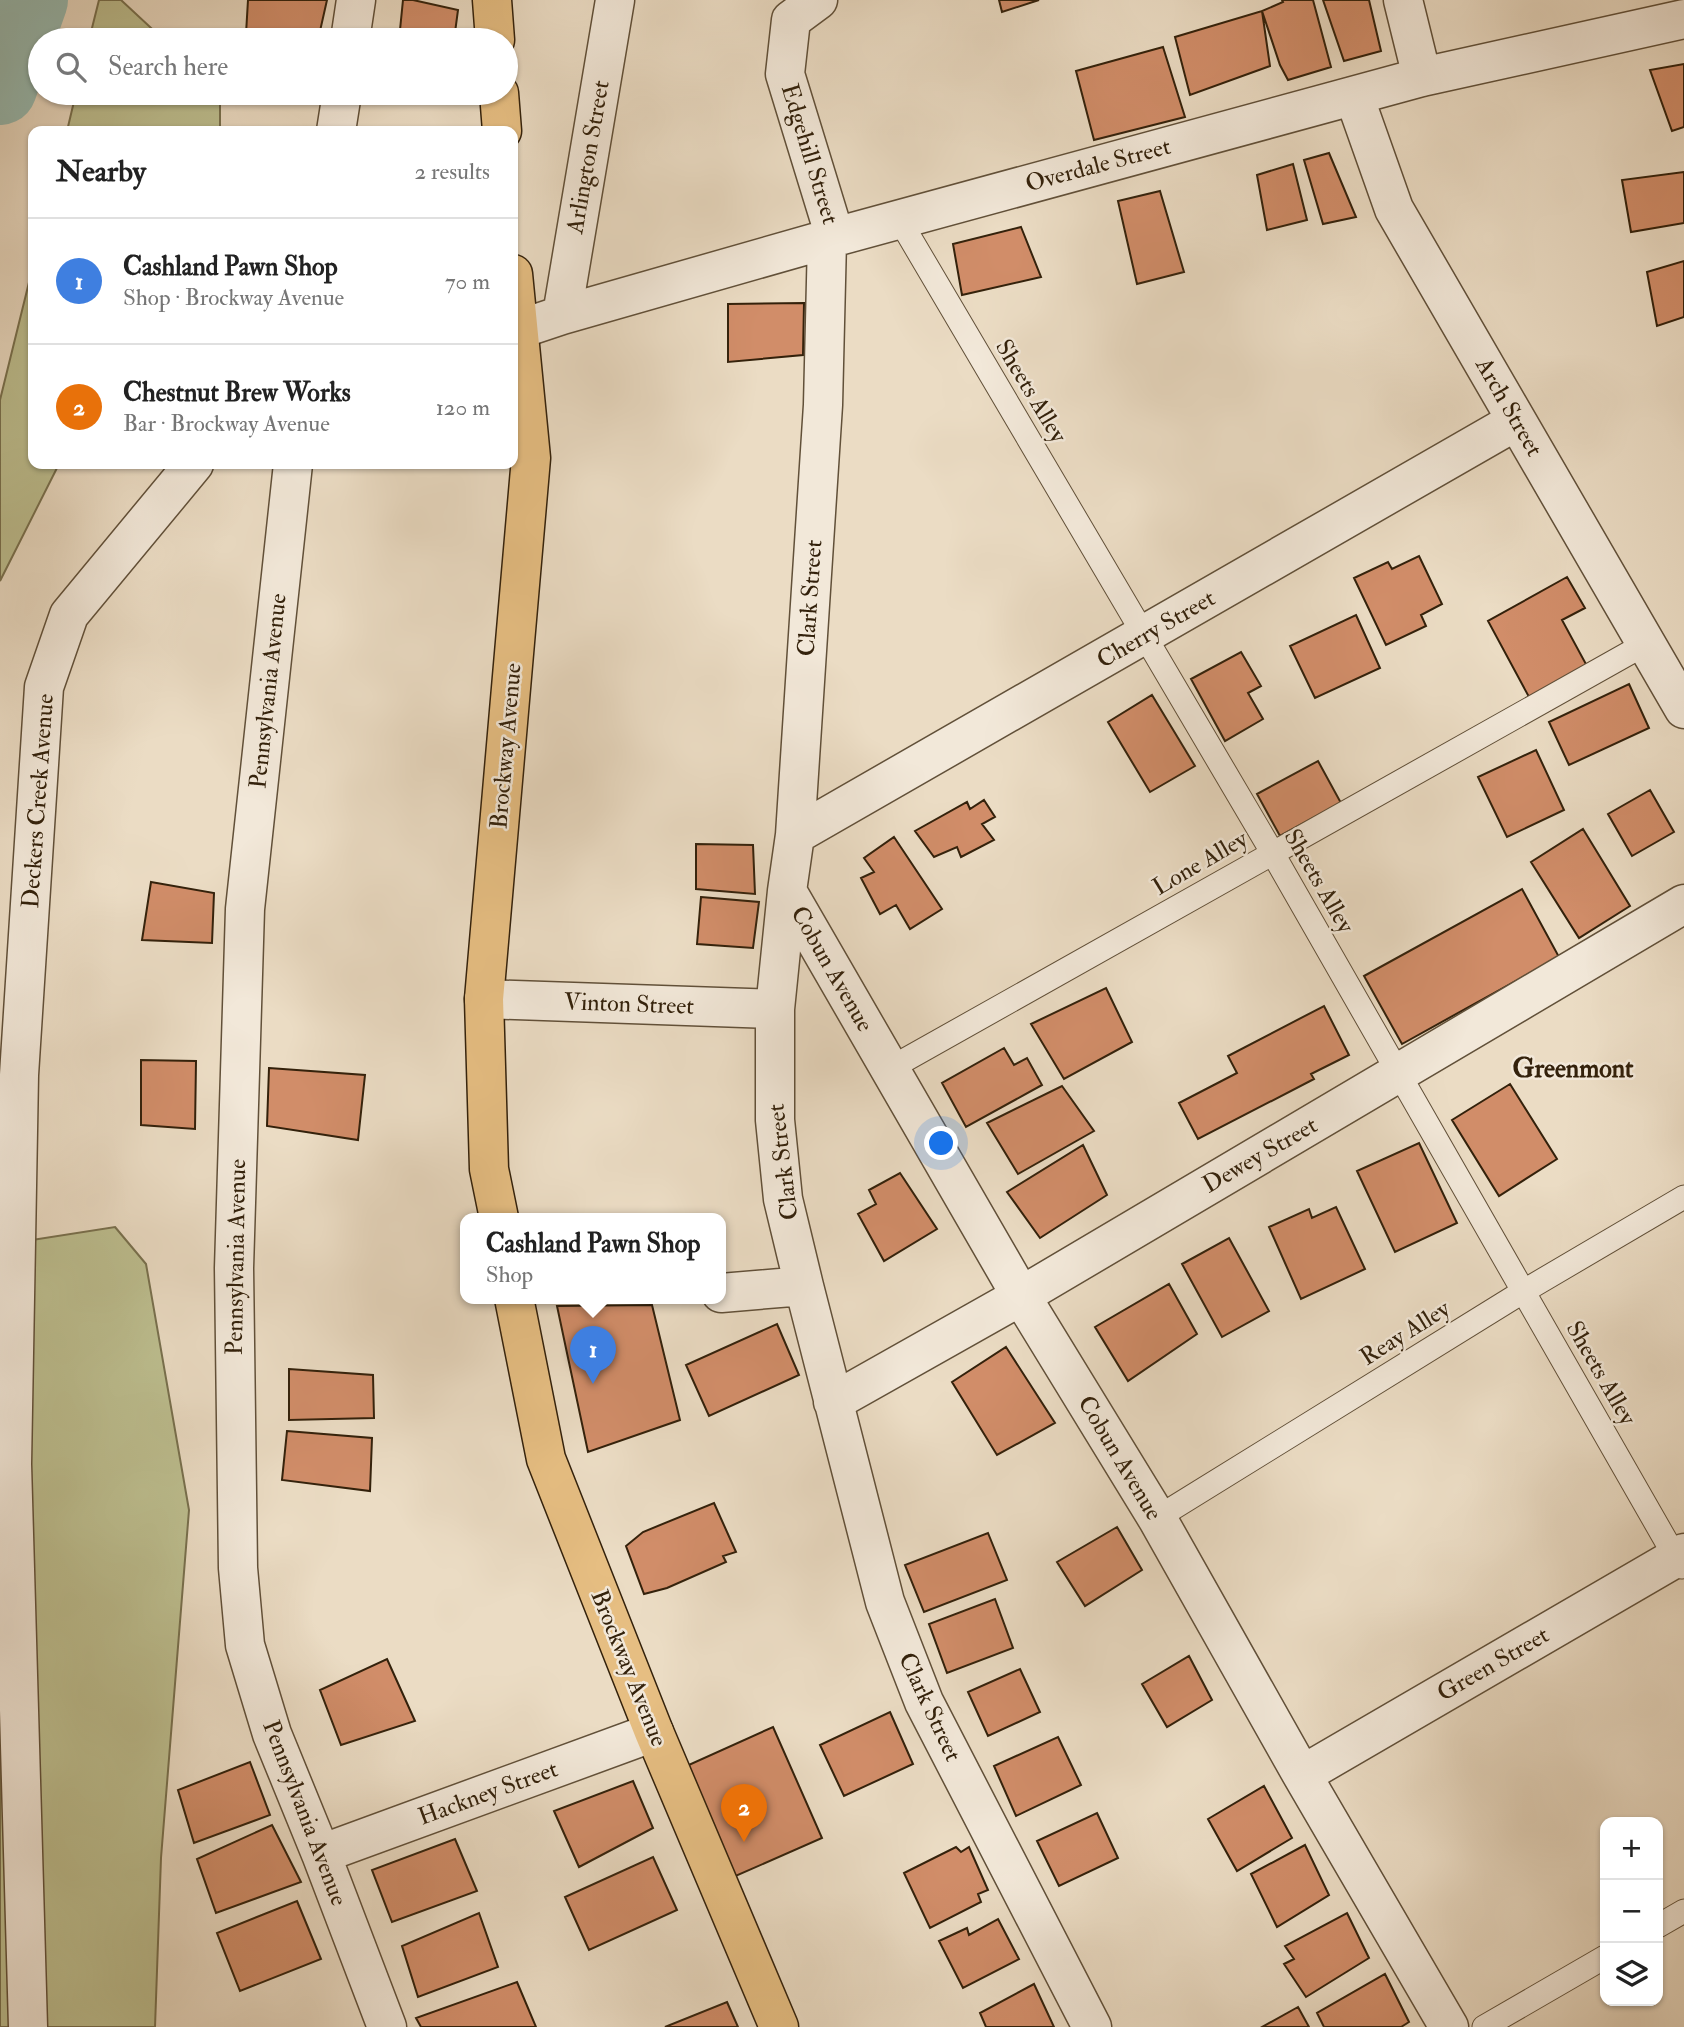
<!DOCTYPE html>
<meta charset="utf-8">
<style>
:root{--surface:#fff;--page:#f2f2f2;--text:#222;--muted:#767676;--line:#e0e0e0;--accent:#8f2418}
body{margin:0;font-family:"IM FELL Double Pica",serif;background:var(--page);color:var(--text)}
.controls{position:absolute;right:21px;bottom:21px;display:grid;overflow:hidden;border-radius:14px;box-shadow:0 2px 5px #0004}
.controls button{width:63px;height:63px;display:grid;place-items:center;padding:0;border:0;border-bottom:2px solid var(--line);background:var(--surface);color:var(--text);font:35px sans-serif}
.you{position:absolute;left:942px;top:1144px;width:24px;height:24px;margin:-18px;border:5px solid #fff;border-radius:50%;background:#1a73e8;box-shadow:0 0 0 10px #1a73e833}
.badge{display:grid;place-items:center;width:46px;height:46px;border-radius:50%;background:var(--accent);color:#fff;font-size:23px;font-weight:700}
.pin{position:absolute;translate:-50% -58px;filter:drop-shadow(0 2px 4px #0008)}
.pin::after{content:'';position:absolute;top:37px;width:24px;height:21px;background:inherit;clip-path:polygon(0 0,100% 0,50% 100%)}
.popup{position:absolute;left:460px;top:1213px;width:266px;height:91px;box-sizing:border-box;display:grid;place-content:center;border-radius:14px;background:var(--surface);filter:drop-shadow(0 2px 5px #0005);font-size:23px;white-space:nowrap;color:var(--muted)}
.popup b{font-size:26px;color:var(--text)}
.popup::after{content:'';position:absolute;left:50%;top:100%;margin-left:-14px;border:14px solid transparent;border-top-color:var(--surface)}
.list{margin:0;padding:0;list-style:none}
h2{display:flex;justify-content:space-between;align-items:center;height:91px;margin:0;padding:0 28px;font-size:30px}
h2 small{font-size:23px;font-weight:400;color:var(--muted)}
.list li{display:grid;grid-template-columns:46px 1fr auto;gap:21px;align-items:center;box-sizing:border-box;height:126px;padding:0 28px;border-top:2px solid var(--line)}
.list b{display:block;font-size:26px;white-space:nowrap}
.list p{margin:0;font-size:23px;white-space:nowrap;color:var(--muted)}
.list em{font-size:23px;font-style:normal;color:var(--muted)}
.icon{flex:none;width:38px;height:38px;fill:none;stroke:currentColor;stroke-width:2;stroke-linecap:round;stroke-linejoin:round}
.map{position:relative;flex:none;width:1684px;height:2027px;overflow:hidden}
.search{position:absolute;background:var(--surface);box-shadow:0 2px 5px #0004;left:28px;top:28px;width:490px;height:77px;display:flex;align-items:center;gap:18px;box-sizing:border-box;padding:0 24px;border-radius:38px;color:var(--muted);font-size:26px}
.panel{position:absolute;background:var(--surface);box-shadow:0 2px 5px #0004;left:28px;top:126px;width:490px;height:343px;border-radius:14px}
.map>svg:first-child{display:block}
.green{fill:#bdbf90;stroke:#78704e;stroke-width:2}
.lines{fill:none;stroke-linecap:round;stroke-linejoin:round}
.river{stroke:#98bcb3;stroke-width:74}
.building{fill:#d18d69;stroke:#33210b;stroke-width:2}
.service-casing{stroke:#615039;stroke-width:25}
.minor-casing{stroke:#615039;stroke-width:41}
.primary-casing{stroke:#33210b;stroke-width:41}
.service{stroke:#f2e8d9;stroke-width:23}
.minor{stroke:#f2e8d9;stroke-width:38}
.primary{stroke:#e6be82;stroke-width:38}
.labels{text-anchor:middle;dominant-baseline:central;stroke-width:5;stroke-linejoin:round;paint-order:stroke}
.street-label{font-size:24px;fill:#33210b;stroke:#f2e8d9}
.neighbourhood-label{font-size:26px;font-weight:bold;fill:#33210b;stroke:#f2e8d9}
</style>
<div class="map">
<svg width="1684" height="2027" viewBox="0 0 1684 2027">
<rect width="100%" height="100%" fill="#ebdcc4"/>
<filter id="stains"><feTurbulence type="fractalNoise" baseFrequency=".00286" numOctaves="4"/><feColorMatrix values="0 0 0 0 .2 0 0 0 0 .09 0 0 0 0 .02 0 0 0 .5 -.17"/></filter>
<radialGradient id="worn" r=".72"><stop offset=".6" stop-color="#630" stop-opacity="0"/><stop offset="1" stop-color="#630" stop-opacity=".3"/></radialGradient>
<path class="green" d="M99,0H121L164,40H89Z
M76,93H220V131H67Z
M33,266V464H59L0,581V400Z
M115,1227L146,1264L189,1510L161,1858L155,2027H0V1245Z"/>
<g class="lines">
<path class="river" d="M0,88L31,0"/>
</g>
<path class="building" d="M248,0H327L318,40H284L246,34Z
M403,0H413L458,10L454,40H399Z
M999,0H1039L1002,12Z
M1282,0H1313L1331,67L1288,80L1280,65L1262,11L1283,2Z
M1323,0H1369L1381,51L1344,61Z
M1262,11L1270,66L1190,95L1175,37Z
M1163,47L1185,117L1094,140L1076,71Z
M1684,64V127L1672,131L1650,70Z
M1329,153L1356,217L1323,224L1304,160Z
M1293,164L1307,220L1267,230L1257,175Z
M1684,172V223L1631,232L1622,180Z
M1160,191L1184,272L1137,284L1118,201Z
M1021,227L1041,277L962,295L953,244Z
M1684,261V317L1657,326L1647,272Z
M804,303L803,355L728,362V304Z
M1419,556L1442,604L1421,615L1426,626L1386,645L1354,578L1388,562L1392,569Z
M1567,577L1585,608L1562,620L1587,666L1529,697L1488,621Z
M1356,615L1380,668L1315,698L1290,646Z
M1241,652L1261,686L1248,693L1263,719L1225,741L1191,679Z
M1629,684L1649,728L1569,765L1549,722Z
M1152,695L1195,766L1150,792L1108,722Z
M1536,750L1564,810L1507,837L1478,777Z
M1318,761L1341,803L1280,836L1257,794Z
M1650,790L1674,832L1632,856L1608,814Z
M984,800L995,817L982,824L994,840L961,857L957,847L934,857L915,831L967,802L970,809Z
M1583,829L1630,906L1579,938L1531,862Z
M894,837L942,909L910,929L896,905L880,914L861,878L874,872L864,858Z
M696,844L753,845L755,894L696,889Z
M151,882L214,893L212,943L142,940Z
M1522,889L1559,957L1402,1044L1364,976Z
M701,897L759,902L753,948L697,944Z
M1106,988L1132,1042L1064,1079L1031,1024Z
M1324,1006L1349,1055L1311,1074L1314,1079L1198,1139L1179,1103L1237,1073L1228,1056Z
M1004,1048L1014,1065L1027,1058L1042,1085L966,1127L942,1083Z
M141,1060L196,1061L195,1129L141,1125Z
M269,1068L365,1075L358,1140L267,1126Z
M1510,1084L1557,1159L1499,1196L1452,1120Z
M1062,1086L1094,1131L1018,1174L987,1123Z
M1419,1143L1457,1223L1395,1252L1357,1171Z
M1083,1145L1107,1195L1040,1238L1007,1192Z
M900,1173L937,1229L884,1261L858,1214L876,1204L869,1190Z
M1336,1207L1365,1269L1301,1299L1269,1227L1309,1209L1312,1218Z
M1229,1238L1269,1311L1222,1337L1182,1264Z
M1169,1284L1197,1334L1128,1381L1095,1327Z
M652,1305L680,1420L588,1452L557,1306Z
M777,1324L799,1375L709,1416L686,1365Z
M1006,1347L1055,1423L997,1455L952,1382Z
M289,1369L373,1375L374,1418L289,1420Z
M287,1431L372,1438L370,1491L282,1480Z
M714,1503L736,1552L723,1556L726,1562L667,1588L644,1594L626,1546L643,1532Z
M1117,1527L1142,1570L1085,1606L1057,1562Z
M988,1533L1007,1580L924,1612L905,1565Z
M995,1599L1013,1648L947,1673L929,1624Z
M1189,1656L1212,1700L1167,1727L1142,1684Z
M387,1659L415,1721L341,1745L320,1690Z
M1020,1669L1040,1712L988,1736L968,1692Z
M890,1712L913,1764L844,1796L820,1745Z
M773,1727L822,1838L731,1878L682,1768Z
M1058,1737L1081,1785L1016,1816L994,1766Z
M250,1762L270,1815L194,1843L178,1790Z
M633,1781L653,1828L579,1867L554,1811Z
M1264,1786L1292,1838L1237,1871L1208,1819Z
M1097,1813L1118,1858L1059,1886L1037,1841Z
M272,1825L301,1882L216,1913L197,1859Z
M455,1839L477,1891L392,1922L372,1870Z
M1305,1845L1329,1895L1277,1927L1251,1874Z
M956,1847L961,1852L969,1847L988,1890L978,1894L981,1902L930,1928L904,1873Z
M653,1857L677,1910L589,1950L565,1897Z
M297,1901L321,1959L240,1991L217,1933Z
M479,1913L498,1967L418,1997L402,1946Z
M1347,1913L1369,1958L1306,1997L1284,1964L1294,1959L1285,1946Z
M998,1919L1019,1959L963,1988L939,1941L967,1928L969,1935Z
M1385,1974L1409,2022L1401,2027H1324L1317,2013Z
M517,1982L536,2027H421L416,2018Z
M1034,1984L1054,2027H986L980,2013Z
M727,2002L738,2027H665Z
M1298,2007L1309,2027H1262Z"/>
<g class="lines">
<defs>
<path id="service" d="M899,219L1272,852L1681,1567
M889,1069L1647,643
M1157,1518L1524,1291L1684,1197
M1658,1926L1684,1911
M1484,2027L1605,1957"/>
<path id="minor" d="M818,0L791,20L785,74L835,237
M1403,0L1422,77
M350,40L356,0
M1354,96L1394,209L1684,709
M336,131L342,93
M827,240L823,405L795,835L787,891L775,1009V1120L783,1199L804,1286L885,1602L924,1702L1092,2027
M562,315L615,0
M517,330L562,315L835,237L1422,77L1684,19
M293,464L245,909L234,1268L238,1568L245,1645L272,1734L321,1854L387,2027
M795,835L1516,421
M787,891L1021,1296L1157,1518L1302,1775L1449,2027
M484,999L775,1009
M721,1293L804,1286
M833,1402L1021,1296L1684,904
M1302,1775L1684,1553
M321,1854L654,1732
M28,2027L12,1464L19,1075L44,687L69,615L194,464"/>
<path id="primary" d="M492,0L495,40
M499,93L502,131
M499,1218L489,1169L484,999L531,458L513,274
M514,1298L546,1459L654,1732L779,2027"/>
</defs>
<use href="#service" class="service-casing"/>
<use href="#minor" class="minor-casing"/>
<use href="#primary" class="primary-casing"/>
<use href="#service" class="service"/>
<use href="#minor" class="minor"/>
<use href="#primary" class="primary"/>
</g>
<g class="labels">
<g class="street-label">
<text transform="translate(810 154) rotate(73)">Edgehill Street</text>
<text transform="translate(588 157) rotate(-80)">Arlington Street</text>
<text transform="translate(1098 165) rotate(-15)">Overdale Street</text>
<text transform="translate(1031 391) rotate(59)">Sheets Alley</text>
<text transform="translate(1509 407) rotate(60)">Arch Street</text>
<text transform="translate(810 598) rotate(-86)">Clark Street</text>
<text transform="translate(1156 629) rotate(-30)">Cherry Street</text>
<text transform="translate(268 691) rotate(-84)">Pennsylvania Avenue</text>
<text transform="translate(506 746) rotate(-85)">Brockway Avenue</text>
<text transform="translate(38 801) rotate(-86)">Deckers Creek Avenue</text>
<text transform="translate(1200 863) rotate(-30)">Lone Alley</text>
<text transform="translate(1319 881) rotate(60)">Sheets Alley</text>
<text transform="translate(832 969) rotate(60)">Cobun Avenue</text>
<text transform="translate(629 1004) rotate(2)">Vinton Street</text>
<text transform="translate(1260 1155) rotate(-30)">Dewey Street</text>
<text transform="translate(783 1162) rotate(-97)">Clark Street</text>
<text transform="translate(236 1257) rotate(-89)">Pennsylvania Avenue</text>
<text transform="translate(1405 1333) rotate(-32)">Reay Alley</text>
<text transform="translate(1601 1373) rotate(60)">Sheets Alley</text>
<text transform="translate(1120 1458) rotate(59)">Cobun Avenue</text>
<text transform="translate(1493 1664) rotate(-30)">Green Street</text>
<text transform="translate(629 1668) rotate(68)">Brockway Avenue</text>
<text transform="translate(930 1707) rotate(65)">Clark Street</text>
<text transform="translate(488 1793) rotate(-20)">Hackney Street</text>
<text transform="translate(305 1813) rotate(69)">Pennsylvania Avenue</text>
</g>
<g class="neighbourhood-label">
<text x="1573" y="1069">Greenmont</text>
</g>
</g>
<rect width="100%" height="100%" filter="url(#stains)"/>
<rect width="100%" height="100%" fill="url(#worn)"/>
</svg>
<div class="controls">
<button>+</button>
<button>−</button>
<button><svg class="icon" aria-label="layers" viewBox="0 0 24 24"><path d="M12 4l9 5-9 5-9-5zM3 14l9 5 9-5"/></svg></button>
</div>
<div class="you"></div>
<div class="pin badge" style="left:593px;top:1384px;background:#3f7fe0">1</div>
<div class="popup"><b>Cashland Pawn Shop</b>Shop</div>
<div class="pin badge" style="left:744px;top:1842px;background:#e8710a">2</div>
<div class="search"><svg class="icon" aria-label="search" viewBox="0 0 24 24"><circle cx="10" cy="10" r="6"/><path d="M15 15l6 6"/></svg>Search here</div>
<section class="panel">
<h2>Nearby<small>2 results</small></h2>
<ul class="list">
<li><span class="badge" style="background:#3f7fe0">1</span><div><b>Cashland Pawn Shop</b><p>Shop · Brockway Avenue</p></div><em>70 m</em></li>
<li><span class="badge" style="background:#e8710a">2</span><div><b>Chestnut Brew Works</b><p>Bar · Brockway Avenue</p></div><em>120 m</em></li>
</ul>
</section>
</div>
